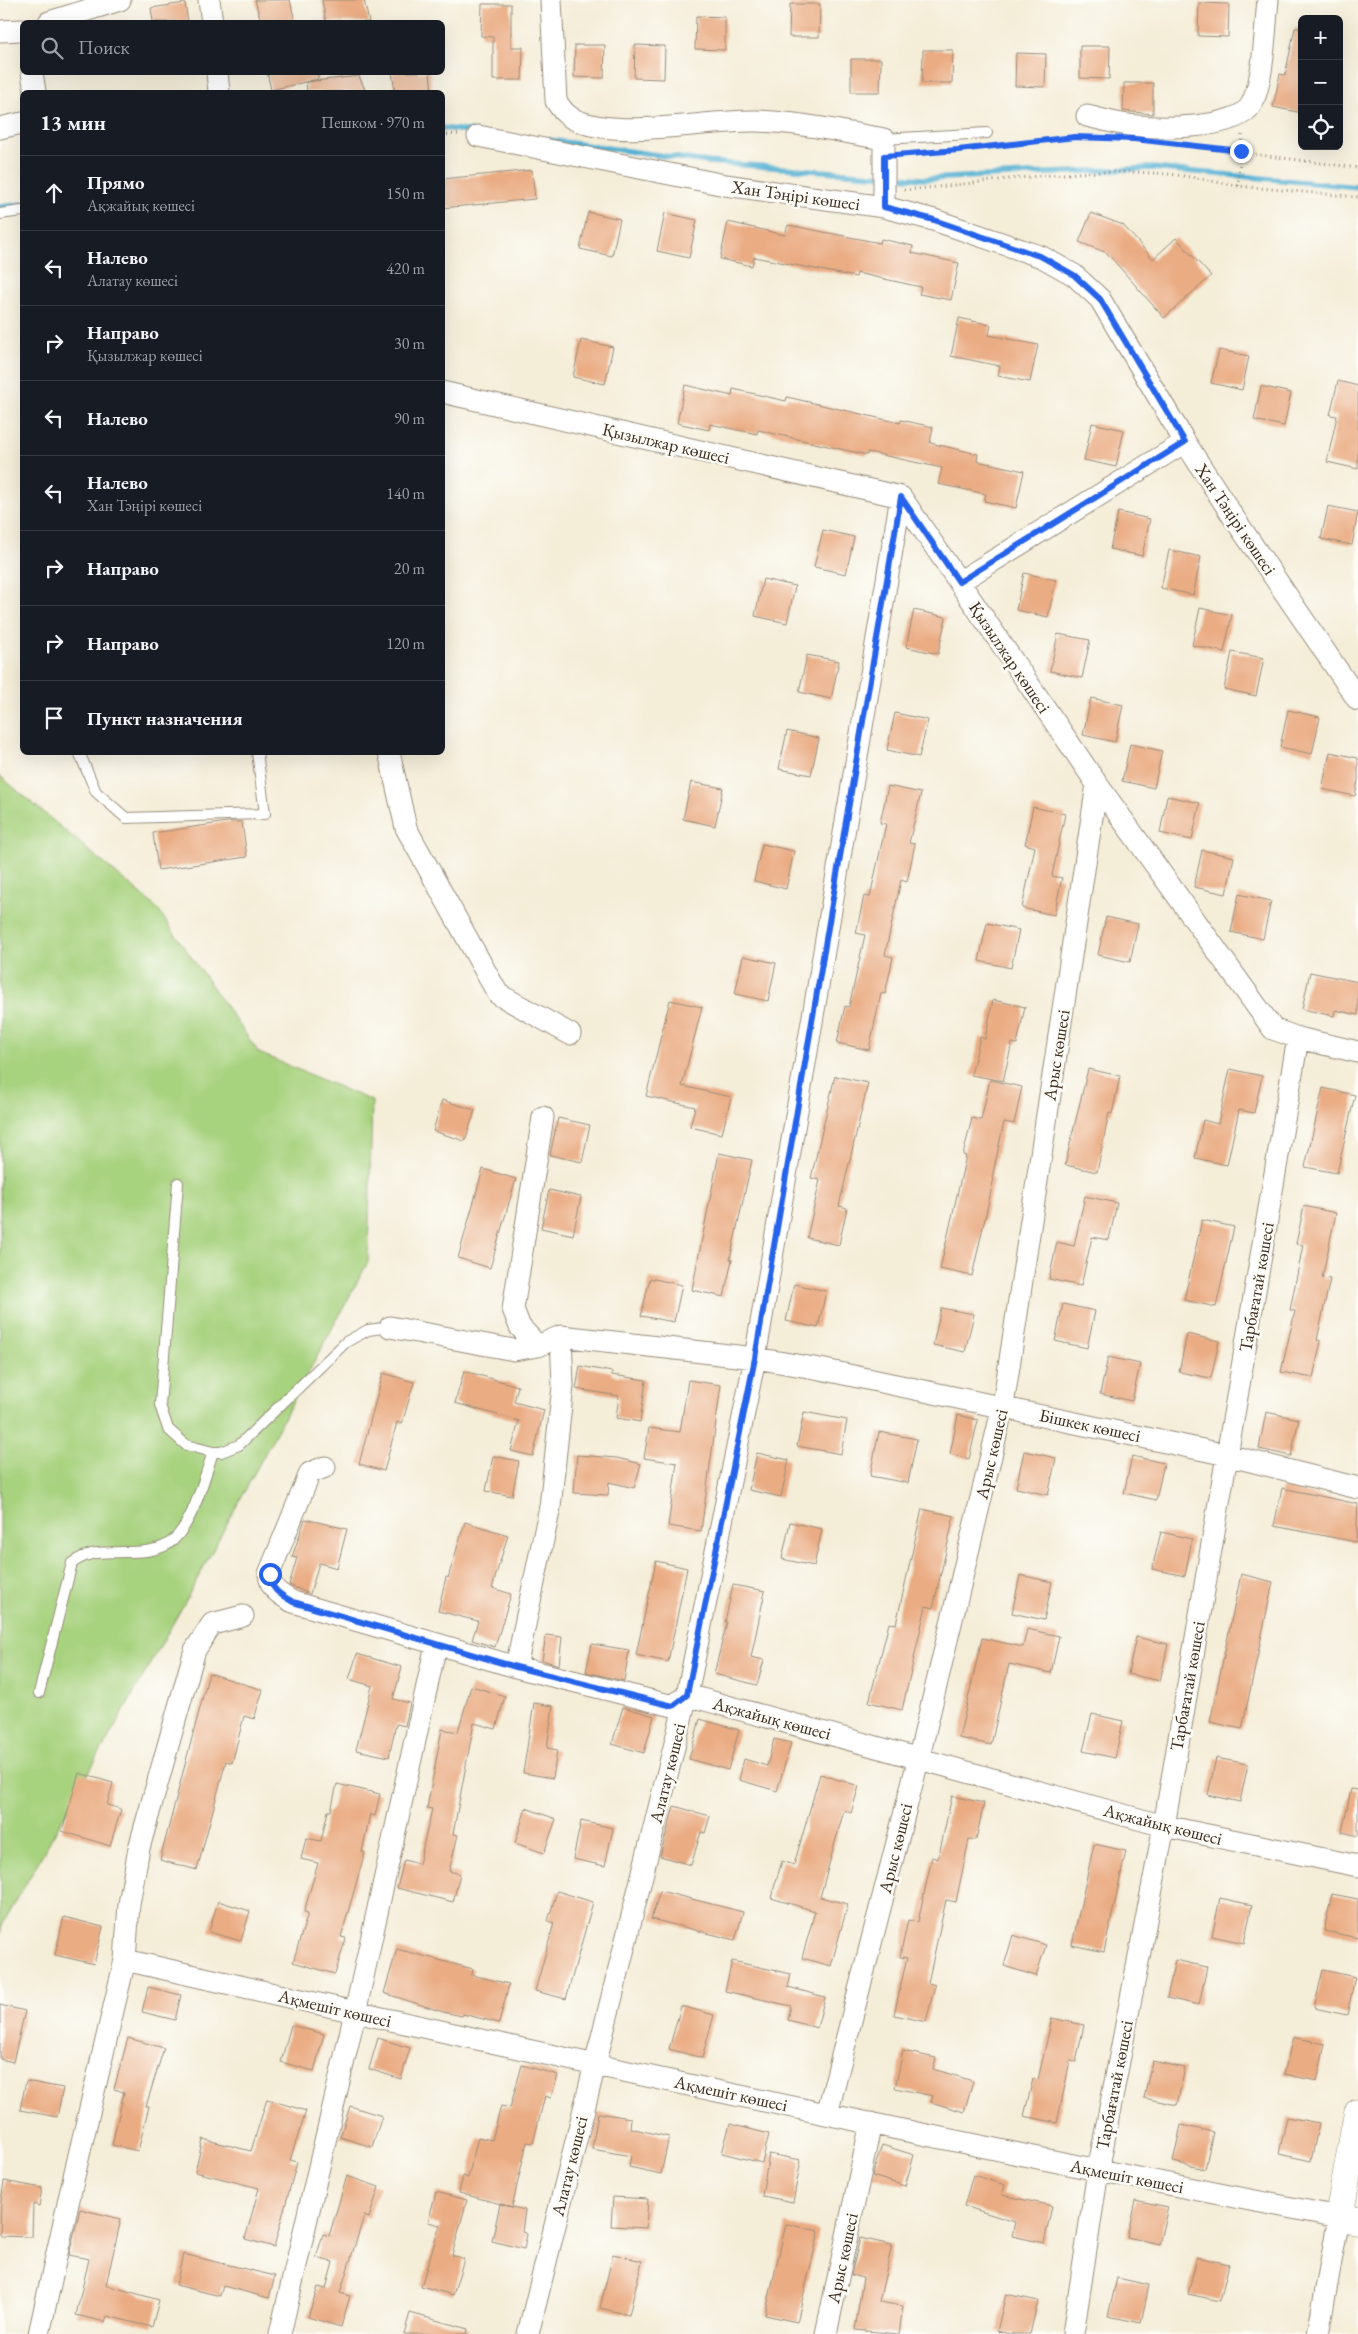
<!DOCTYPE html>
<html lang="ru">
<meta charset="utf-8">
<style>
:root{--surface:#171b24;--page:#20242c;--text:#f1f3f6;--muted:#9ea1a6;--line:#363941}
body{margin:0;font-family:"EB Garamond",serif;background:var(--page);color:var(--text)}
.controls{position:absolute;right:15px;top:15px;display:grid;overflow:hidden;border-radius:8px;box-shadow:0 5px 20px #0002}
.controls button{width:45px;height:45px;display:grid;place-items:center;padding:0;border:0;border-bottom:1px solid var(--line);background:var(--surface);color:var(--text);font:25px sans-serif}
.stop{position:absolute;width:15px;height:15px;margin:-11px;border:4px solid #2563eb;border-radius:50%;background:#fff}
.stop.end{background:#2563eb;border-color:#fff;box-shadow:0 1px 5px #0008}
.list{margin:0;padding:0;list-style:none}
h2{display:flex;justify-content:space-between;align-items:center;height:65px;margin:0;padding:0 20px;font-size:21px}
h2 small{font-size:16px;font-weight:400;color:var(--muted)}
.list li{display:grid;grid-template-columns:32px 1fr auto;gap:15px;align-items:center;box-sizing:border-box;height:75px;padding:0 20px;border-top:1px solid var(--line)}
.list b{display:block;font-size:19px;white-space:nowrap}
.list p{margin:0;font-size:16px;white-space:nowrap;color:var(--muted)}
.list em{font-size:16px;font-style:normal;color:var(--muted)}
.icon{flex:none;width:28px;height:28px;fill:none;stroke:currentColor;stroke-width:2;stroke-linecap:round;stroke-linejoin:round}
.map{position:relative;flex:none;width:1358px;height:2334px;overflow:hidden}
.search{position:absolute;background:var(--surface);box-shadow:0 5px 20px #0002;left:20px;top:20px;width:425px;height:55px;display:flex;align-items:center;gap:12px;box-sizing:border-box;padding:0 18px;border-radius:8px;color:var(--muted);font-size:19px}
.panel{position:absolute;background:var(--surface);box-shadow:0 5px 20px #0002;left:20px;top:90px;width:425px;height:665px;border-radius:8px}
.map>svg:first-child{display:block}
.green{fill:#a7d27e;stroke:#717e4e}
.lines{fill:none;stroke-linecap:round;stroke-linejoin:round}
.stream{stroke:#55b1d3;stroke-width:5.5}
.building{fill:#eaac83}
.lane-casing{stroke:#988c7b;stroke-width:12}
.street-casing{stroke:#988c7b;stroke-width:23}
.secondary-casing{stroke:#988c7b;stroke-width:29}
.path{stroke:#988c7b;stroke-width:3;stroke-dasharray:1 4;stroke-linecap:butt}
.lane{stroke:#fff;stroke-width:10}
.street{stroke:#fff;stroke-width:21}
.secondary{stroke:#fff;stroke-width:28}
.route{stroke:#2563eb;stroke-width:6}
.labels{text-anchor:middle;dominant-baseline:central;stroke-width:5;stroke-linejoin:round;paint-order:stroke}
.street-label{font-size:18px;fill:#3b2a1e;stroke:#fdfcf7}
</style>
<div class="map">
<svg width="1358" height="2334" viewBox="0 0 1358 2334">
<rect width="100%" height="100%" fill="#fdfcf7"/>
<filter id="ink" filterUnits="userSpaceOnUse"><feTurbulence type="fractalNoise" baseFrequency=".02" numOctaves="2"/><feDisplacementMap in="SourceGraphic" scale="10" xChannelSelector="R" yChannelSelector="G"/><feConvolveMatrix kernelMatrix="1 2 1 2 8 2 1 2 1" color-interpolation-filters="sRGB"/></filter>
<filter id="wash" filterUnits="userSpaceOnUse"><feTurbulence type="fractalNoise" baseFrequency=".0096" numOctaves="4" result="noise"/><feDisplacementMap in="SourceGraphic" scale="20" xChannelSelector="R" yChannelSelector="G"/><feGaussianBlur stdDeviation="1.12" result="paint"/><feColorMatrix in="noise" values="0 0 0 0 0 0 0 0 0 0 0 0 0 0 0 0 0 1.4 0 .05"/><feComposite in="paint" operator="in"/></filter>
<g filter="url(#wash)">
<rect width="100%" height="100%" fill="#f4edd8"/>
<path class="green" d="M0,776L156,907L259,1053L372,1101L368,1262L180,1611L2,1926L0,1934Z"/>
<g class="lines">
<path class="stream" d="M442,128L475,132
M549,140L708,162L924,179L1152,168L1358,187
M0,207L22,204"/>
</g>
<g id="blocks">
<path class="building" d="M255,0H290L295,22H261Z
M322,0H364L369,22H326Z
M185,3L188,22H153L151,8Z
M1199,3L1229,4L1228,37L1198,36Z
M482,4H511V47H523L522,80H493V37L481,36Z
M790,4H820L819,37H789Z
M696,16L725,17V50L695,49Z
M1295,28H1302V113L1273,107L1280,74L1285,75Z
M575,45H605L604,78L574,77Z
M635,45L665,46L664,79L634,78Z
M1080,46H1110L1109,79L1080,78Z
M923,50H953L952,83H922Z
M1016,53L1046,54L1045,87L1015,86Z
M851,59H881L880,92H851Z
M267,72H318V79L271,90Z
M392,72H430L432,92H395Z
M359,76L366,92H307L306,82Z
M1124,83H1153V114L1123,111Z
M532,170L535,199L442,208V179Z
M588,212L620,219L612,256L580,249Z
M665,213L697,220L689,258L657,251Z
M1091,213L1123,225L1153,259L1176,238L1211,276L1164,318L1107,253L1079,242Z
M728,222L785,235L788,225L880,243L881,239L913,246L912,253L959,263L951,300L919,294L921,287L857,273L856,277L754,257L752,266L720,259Z
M959,318L991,325L989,335L1038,345L1030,382L998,376L1000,366L951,356Z
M581,340L613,347L605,384L573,377Z
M1219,350L1249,356L1242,390L1211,383Z
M1338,381L1358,386V469L1327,462L1337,416L1330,415Z
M685,385L732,396L733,389L786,401L787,397L900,423L901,420L933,427L930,443L978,454L977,461L1024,471L1016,508L984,501L986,494L938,484L942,468L868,452L867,455L758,430L757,434L710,424L709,430L677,423Z
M1261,386L1291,393L1284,426L1254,420Z
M1092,423L1124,430L1116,467L1084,460Z
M1328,506L1358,512L1352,545L1321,539Z
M1118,512L1150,519L1142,556L1110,549Z
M823,530L854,537L846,574L814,567Z
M1169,550L1201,557L1193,595L1161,588Z
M1024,573L1056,580L1048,617L1016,610Z
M763,579L795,586L787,623L755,616Z
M1200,608L1232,615L1224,652L1192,645Z
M914,610L946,617L938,654L906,647Z
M1058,634L1090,640L1082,678L1050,671Z
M1232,652L1264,658L1256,696L1224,689Z
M807,655L839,661L831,699L799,692Z
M1091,698L1123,705L1115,742L1083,735Z
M1288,710L1320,717L1312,754L1280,747Z
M895,713L928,720L919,757L887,750Z
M787,731L819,738L811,775L779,769Z
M1130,744L1162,751L1154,788L1122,781Z
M1330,752L1358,758V780L1355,796L1322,789Z
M691,782L723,788L715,826L683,819Z
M888,786L921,793L909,843L915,844L907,882L901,880L885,955L893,957L885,994L881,993L869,1050L837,1043L845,1006L849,1007L865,935L856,933L864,896L870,897L886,824L880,823Z
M1167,796L1200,803L1192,840L1160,833Z
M1033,807L1065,814L1052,876L1062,878L1054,915L1022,908L1035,847L1025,844Z
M227,822H242L247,857L158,870L153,833Z
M762,844L794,851L786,889L754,881Z
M1202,850L1234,857L1226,894L1194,887Z
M1239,894L1271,901L1263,939L1231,932Z
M1106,917L1138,924L1130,962L1098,955Z
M987,923L1019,930L1011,968L979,961Z
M743,956L776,963L768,1001L735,994Z
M1310,972L1358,982V1015L1335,1010L1334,1016L1302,1009Z
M670,1000L702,1007L682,1086L731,1097L722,1134L690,1127L695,1107L646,1096Z
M993,1000L1025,1007L1017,1044L1012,1043L1003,1081L971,1075L980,1037L985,1039Z
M1088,1069L1120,1076L1112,1114L1109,1113L1097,1172L1065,1165Z
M1230,1069L1262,1076L1254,1113L1239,1110L1227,1165L1195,1158L1203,1120L1218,1124Z
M835,1076L868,1083L839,1206L847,1208L839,1245L807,1238L820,1180L811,1178Z
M990,1080L1022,1087L1014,1124L1004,1122L992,1178H994L972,1276L940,1269L966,1156L963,1155L972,1118L981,1120Z
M1323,1088L1355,1095L1337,1173L1305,1167Z
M442,1100L475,1110L465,1141L433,1131Z
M558,1118L590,1125L582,1162L550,1155Z
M719,1153L752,1160L730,1259L732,1260L724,1297L692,1290Z
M483,1169L516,1179L490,1268L458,1258Z
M549,1190L581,1197L573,1235L541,1228Z
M1085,1196L1117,1203L1109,1240L1092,1237L1081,1286L1049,1279L1057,1242L1074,1246Z
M1304,1206L1336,1213L1322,1278L1330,1279L1317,1340L1321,1341L1313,1378L1281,1372L1295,1311L1290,1310L1303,1245L1296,1244Z
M1202,1220L1234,1227L1216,1307L1184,1300Z
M650,1278L682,1285L674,1322L641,1316Z
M794,1284L826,1291L818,1328L786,1321Z
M1063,1304L1095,1311L1087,1348L1055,1341Z
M941,1308L974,1314L965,1352L933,1345Z
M1187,1334L1219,1341L1211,1378L1179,1372Z
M1108,1357L1140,1364L1132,1401L1100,1394Z
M580,1366L612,1372V1375L646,1380L640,1422L616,1418L619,1396L576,1389Z
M464,1371L518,1386L514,1402L544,1410L533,1456L511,1451L519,1421L455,1403Z
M383,1373L414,1382L402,1424L397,1422L384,1471L359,1464Z
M688,1380L721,1385L701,1531L668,1526L677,1463L644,1458L649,1428L680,1432Z
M804,1412L847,1420L841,1454L797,1446Z
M1266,1412L1299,1419L1291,1456L1259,1449Z
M958,1415L978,1420L969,1459L950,1454Z
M879,1432L917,1439L908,1483L870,1476Z
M1024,1451L1056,1458L1048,1495L1016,1488Z
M757,1453L789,1460L781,1497L749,1490Z
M577,1455L617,1458L641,1464L634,1488L609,1482L608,1495L574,1493Z
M493,1456L519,1461L512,1496L486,1491Z
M1132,1456L1164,1463L1156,1500L1124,1493Z
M1282,1488L1358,1504L1356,1542L1274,1526Z
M922,1509L954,1516L933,1608L926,1606L902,1710L869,1702L889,1623L896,1624Z
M305,1519L347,1529L337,1568L319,1563L310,1594L289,1585L297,1558L292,1557Z
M465,1522L508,1535L492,1588L511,1594L495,1647L472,1640L478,1621L438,1611L446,1577L448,1578Z
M790,1522L822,1529L814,1566L782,1559Z
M1161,1532L1192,1539L1185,1576L1152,1569Z
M656,1561L687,1568L668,1662L636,1655Z
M1241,1574L1273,1582L1242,1729L1210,1722Z
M1020,1575L1052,1582L1044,1620L1012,1613Z
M733,1585L765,1591L751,1657L764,1660L757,1685L714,1674L727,1622H725Z
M1027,1629L1059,1636L1051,1673L1009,1664L991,1745L959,1738L982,1638L1023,1647Z
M546,1635L562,1637L559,1665L542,1660Z
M1136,1637L1168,1644L1160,1681L1128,1674Z
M592,1644L629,1650L624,1681L586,1672Z
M357,1654L402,1667L393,1699L410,1703L405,1726L396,1724L389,1757L356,1750L372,1686L349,1679Z
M209,1673L263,1690L254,1719L244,1716L232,1763L226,1761L197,1870L160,1860Z
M471,1686L505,1696L496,1729L474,1723L453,1834L458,1835L449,1871L460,1874L453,1902L397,1888L404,1860L419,1864L432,1809L427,1808L442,1729L458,1732Z
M534,1703L553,1706L547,1748L557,1750L553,1778L523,1773Z
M623,1707L654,1716L644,1753L612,1744Z
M1092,1714L1123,1721L1115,1758L1083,1751Z
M700,1719L739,1730L728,1770L689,1759Z
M774,1739L791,1743L777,1791L739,1780L744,1759L767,1766Z
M1216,1758L1248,1764L1240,1802L1208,1795Z
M79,1773L113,1783L107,1805L121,1809L110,1846L62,1831Z
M820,1774L859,1786L851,1813L844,1810L820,1897L848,1904L831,1966L802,1958L815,1911L771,1898L782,1861L794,1865Z
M337,1784L380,1794L375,1816L370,1814L362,1852H365L341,1937L346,1938L335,1974L293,1962L308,1913L304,1912L318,1863L301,1859L306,1838L321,1841L328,1811H331Z
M1351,1789L1358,1790V1836L1342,1832Z
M952,1796L984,1803L976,1840L969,1839L956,1902L946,1900L928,1983L935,1985L926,2022L894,2015L907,1958L900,1957L908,1920L918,1922L932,1857L938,1859Z
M674,1806L710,1816L705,1833L701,1832L691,1865L660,1856Z
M526,1808L556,1819L544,1853L515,1843Z
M581,1821L613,1828L605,1866L573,1859Z
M1094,1844L1126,1851L1104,1952L1072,1945Z
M557,1891L593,1902L566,1999L535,1991L554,1923L548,1921Z
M660,1891L743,1912L735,1940L651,1919Z
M1332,1894L1358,1899V1938L1324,1931Z
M1220,1898L1252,1905L1244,1943L1212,1936Z
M218,1901L250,1911L241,1941L209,1932Z
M64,1917L103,1927L94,1964L55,1955Z
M1013,1935L1046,1945L1036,1976L1004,1966Z
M397,1949L473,1969L472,1975L509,1984L499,2023L463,2014L462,2016L443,2012L384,1993Z
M1175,1960L1207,1967L1199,2005L1167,1998Z
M732,1961L791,1974L788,1987L825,1997L817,2028L788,2020L791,2006L725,1991Z
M1323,1970L1355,1977L1347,2015L1314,2008Z
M148,1987L181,1995L175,2020L142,2012Z
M0,2005L25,2011L13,2062L0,2059Z
M681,2006L714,2015L702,2058L669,2049Z
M1052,2018L1084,2025L1076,2062L1070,2061L1057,2123L1024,2116L1033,2079L1038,2080Z
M291,2025L324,2034L314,2071L281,2062Z
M1293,2037L1325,2044L1317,2081L1284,2074Z
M128,2038L164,2048L146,2106H149L138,2151L112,2145L124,2092L114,2089Z
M378,2038L410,2048L401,2079L369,2069Z
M903,2051L936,2058L933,2069L973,2081L964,2112L931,2102L933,2096L895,2088Z
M1152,2061L1185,2068L1177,2105L1144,2098Z
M522,2065L558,2075L551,2098L545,2096L533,2143L527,2142L512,2207L459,2193L463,2176L468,2178L478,2137L492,2140L501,2106L510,2108Z
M26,2081L63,2088L57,2117L20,2110Z
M267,2099L306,2111L290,2160L297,2162L274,2247L245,2239L259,2188L195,2172L203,2139L251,2151Z
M350,2106L382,2116L372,2147L340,2137Z
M598,2113L631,2118L630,2128L669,2137L661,2174L629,2167L631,2156L592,2149Z
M1287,2117L1319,2123L1311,2161L1279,2154Z
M730,2124L769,2134L762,2163L722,2153Z
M1181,2125L1213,2132L1205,2169L1173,2162Z
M882,2145L914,2155L905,2186L872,2176Z
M769,2154L801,2160L793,2202L762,2196Z
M973,2175L1005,2185L1002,2195L1052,2206L1044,2243L1012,2236L1015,2222L964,2206Z
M347,2176L379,2187L369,2218L364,2216L340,2293L350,2296L341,2327L308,2317L318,2287L326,2289L333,2262L316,2258L323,2234L329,2236Z
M4,2181L42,2188L39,2206L33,2204L32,2237L0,2236L1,2201Z
M436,2192L467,2200L452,2255L464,2259L453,2295L421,2286L440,2225L428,2222Z
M613,2197L648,2199L646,2228L611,2226Z
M1135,2200L1168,2207L1159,2244L1127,2237Z
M500,2204L525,2210L522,2232L527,2234L524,2249L492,2241Z
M80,2209L121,2219L106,2285L159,2300L152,2327L107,2316L105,2322L76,2315L89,2259L69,2255Z
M786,2224L819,2231L797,2322L765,2315Z
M860,2238L892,2245L879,2302L903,2306L899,2334L855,2330L863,2278L851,2275Z
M183,2254L275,2276L269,2298L223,2286L220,2296L176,2285Z
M613,2254L642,2261L629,2315L600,2308Z
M1197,2257L1229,2264L1220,2301L1188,2294Z
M1117,2278L1149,2285L1141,2323L1108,2316Z
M1006,2294L1038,2301L1030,2334H1010L997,2331Z
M410,2313L468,2329L467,2334H404Z"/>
</g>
</g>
<g filter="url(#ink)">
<use href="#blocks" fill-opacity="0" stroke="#988c7b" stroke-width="1"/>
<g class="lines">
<defs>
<path id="lane" d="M884,139L987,133
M0,214L22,211
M79,752L96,792L126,818L265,814L257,752
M178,1183L160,1405L168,1429L186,1445L213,1452H221L239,1445L346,1342L368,1330L390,1327
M39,1693L72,1563C91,1550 101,1553 123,1552C137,1552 155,1552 168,1544C192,1529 204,1478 213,1452"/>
<path id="street" d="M209,0L212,22
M551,0L556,101C562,110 567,117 578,121C624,139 705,120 756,121C799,122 842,132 884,139V207
M49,22L120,0
M0,31L22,30
M32,72L35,92
M217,72L219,92
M1087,116C1100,119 1114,123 1128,125C1155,129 1237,130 1251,105C1264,82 1265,28 1268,0
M0,128L22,123
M478,136L725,185L884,207L934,220L1042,257L1074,275L1100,299L1185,442L1232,515L1358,700
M442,392L901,497L1097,784L1273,1029L1298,1038L1358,1052
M959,582L1185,442
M389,752L406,828L498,994L570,1034
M390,1327L514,1350L538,1346L561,1336L755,1358L820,1369L1227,1455L1358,1488
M538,1346L520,1327L513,1309L543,1117
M325,1467L310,1473L269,1574C271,1590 279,1594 293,1602L516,1667L673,1706L687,1695L1164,1826L1358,1866
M516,1667L550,1507L563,1386L561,1336
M125,1960C528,2052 933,2140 1339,2217L1318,2334
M827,2114L919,1757L1003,1406L1097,784
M39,2334L75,2172L125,1960L129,1904L139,1848L195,1650L212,1624L243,1616
M280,2334L355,2013L436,1645
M528,2334L687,1695L755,1358L901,497
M826,2334L871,2123
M1073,2334L1098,2171L1164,1826L1298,1038"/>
<path id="secondary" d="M1358,2113L1339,2217L1358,2220"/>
</defs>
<use href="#lane" class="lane-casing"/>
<use href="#street" class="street-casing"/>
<use href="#secondary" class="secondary-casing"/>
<path class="path" d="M442,135L459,134
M1242,135L1238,186L1358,197
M994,146L1082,137
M1201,147L1358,168
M904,190C991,183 1079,166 1167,174C1191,176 1215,182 1238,186"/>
<use href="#lane" class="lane"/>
<use href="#street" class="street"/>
<use href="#secondary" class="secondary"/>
</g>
</g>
<g class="lines" filter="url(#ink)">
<path class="route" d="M270,1574C271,1590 279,1594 293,1602L516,1667L673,1706L687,1695L755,1358L901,497L959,582L1185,442L1100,299L1074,275L1042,257L934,220L884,207V156L958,150L1075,137L1134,139L1241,151"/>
</g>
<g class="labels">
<g class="street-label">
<text transform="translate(796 195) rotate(8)">Хан Тәңірі көшесі</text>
<text transform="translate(666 443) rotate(13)">Қызылжар көшесі</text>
<text transform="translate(1236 519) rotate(56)">Хан Тәңірі көшесі</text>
<text transform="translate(1010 657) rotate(56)">Қызылжар көшесі</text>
<text transform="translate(1056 1055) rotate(-81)">Арыс көшесі</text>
<text transform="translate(1256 1287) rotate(-80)">Тарбағатай көшесі</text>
<text transform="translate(1090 1425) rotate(12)">Бішкек көшесі</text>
<text transform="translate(991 1454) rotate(-77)">Арыс көшесі</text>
<text transform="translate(1187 1686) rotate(-80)">Тарбағатай көшесі</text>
<text transform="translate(772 1718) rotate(15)">Ақжайық көшесі</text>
<text transform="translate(667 1773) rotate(-76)">Алатау көшесі</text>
<text transform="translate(1163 1824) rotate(14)">Ақжайық көшесі</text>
<text transform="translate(895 1848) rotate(-76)">Арыс көшесі</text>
<text transform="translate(335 2008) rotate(13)">Ақмешіт көшесі</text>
<text transform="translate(1114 2085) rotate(-79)">Тарбағатай көшесі</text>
<text transform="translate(731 2093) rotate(12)">Ақмешіт көшесі</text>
<text transform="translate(569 2166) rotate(-76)">Алатау көшесі</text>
<text transform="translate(1127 2176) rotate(11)">Ақмешіт көшесі</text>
<text transform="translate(842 2258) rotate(-78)">Арыс көшесі</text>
</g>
</g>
</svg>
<div class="controls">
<button>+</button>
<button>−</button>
<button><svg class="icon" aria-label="locate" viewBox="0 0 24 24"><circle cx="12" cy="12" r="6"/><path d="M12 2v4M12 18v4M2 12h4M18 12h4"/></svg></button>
</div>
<div class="stop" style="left:270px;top:1574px"></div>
<div class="stop end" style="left:1241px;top:151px"></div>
<div class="search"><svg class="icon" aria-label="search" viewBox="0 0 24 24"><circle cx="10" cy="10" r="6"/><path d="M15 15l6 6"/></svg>Поиск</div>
<section class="panel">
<h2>13 мин<small>Пешком · 970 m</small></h2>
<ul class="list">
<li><svg class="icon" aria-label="ahead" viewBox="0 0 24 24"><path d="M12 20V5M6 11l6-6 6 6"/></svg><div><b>Прямо</b><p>Ақжайық көшесі</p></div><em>150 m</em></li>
<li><svg class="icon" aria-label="left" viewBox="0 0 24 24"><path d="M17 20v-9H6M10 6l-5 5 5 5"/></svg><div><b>Налево</b><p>Алатау көшесі</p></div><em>420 m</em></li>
<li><svg class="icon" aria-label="right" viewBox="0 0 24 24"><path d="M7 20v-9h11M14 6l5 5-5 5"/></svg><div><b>Направо</b><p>Қызылжар көшесі</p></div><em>30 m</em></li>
<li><svg class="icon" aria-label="left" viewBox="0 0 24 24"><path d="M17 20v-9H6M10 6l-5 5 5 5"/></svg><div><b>Налево</b></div><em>90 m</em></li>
<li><svg class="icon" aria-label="left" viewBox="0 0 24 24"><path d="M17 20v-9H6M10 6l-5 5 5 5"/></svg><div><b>Налево</b><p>Хан Тәңірі көшесі</p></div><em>140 m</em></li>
<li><svg class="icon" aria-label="right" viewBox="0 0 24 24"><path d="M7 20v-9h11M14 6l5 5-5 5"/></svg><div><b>Направо</b></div><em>20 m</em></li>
<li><svg class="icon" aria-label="right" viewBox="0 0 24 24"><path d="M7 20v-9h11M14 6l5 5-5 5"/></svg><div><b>Направо</b></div><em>120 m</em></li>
<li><svg class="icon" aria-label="arrive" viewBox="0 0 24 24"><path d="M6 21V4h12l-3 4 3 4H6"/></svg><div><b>Пункт назначения</b></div></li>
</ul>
</section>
</div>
